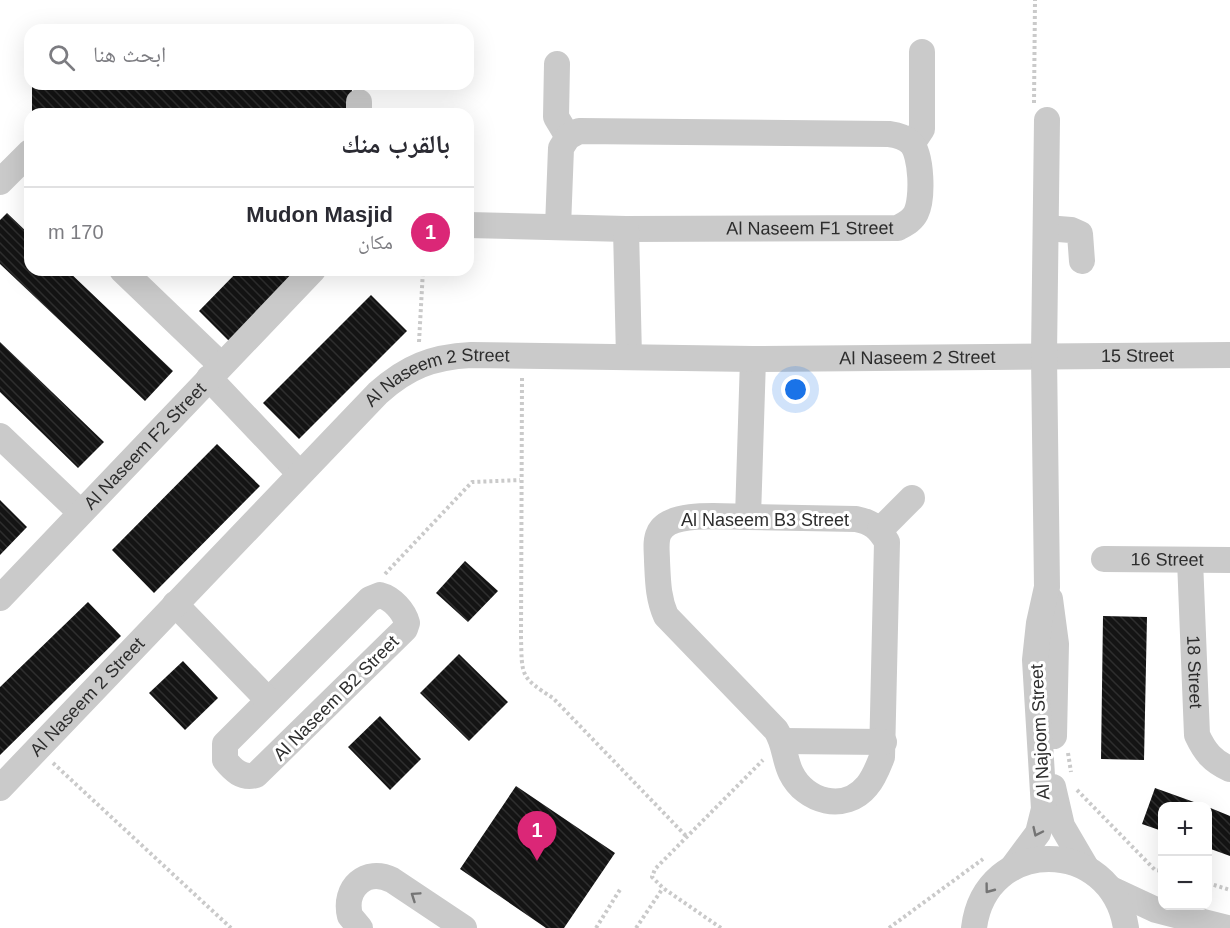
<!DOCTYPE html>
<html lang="ar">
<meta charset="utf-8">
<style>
:root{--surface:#fff;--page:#f2f2f3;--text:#2b2b33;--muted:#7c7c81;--line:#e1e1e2;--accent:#db2777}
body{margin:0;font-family:Arial,"Noto Naskh Arabic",sans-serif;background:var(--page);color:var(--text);direction:rtl}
.controls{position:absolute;right:18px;bottom:18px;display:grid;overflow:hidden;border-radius:12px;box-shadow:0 6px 24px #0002}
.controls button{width:54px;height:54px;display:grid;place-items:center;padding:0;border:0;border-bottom:2px solid var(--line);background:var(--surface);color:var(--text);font:30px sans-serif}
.you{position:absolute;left:796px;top:390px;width:21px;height:21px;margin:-15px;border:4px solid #fff;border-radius:50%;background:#1a73e8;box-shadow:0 0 0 9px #1a73e833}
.badge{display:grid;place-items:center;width:39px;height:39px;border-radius:50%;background:var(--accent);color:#fff;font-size:20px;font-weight:700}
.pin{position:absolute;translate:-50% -50px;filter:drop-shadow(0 2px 3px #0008)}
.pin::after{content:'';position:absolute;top:32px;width:21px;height:18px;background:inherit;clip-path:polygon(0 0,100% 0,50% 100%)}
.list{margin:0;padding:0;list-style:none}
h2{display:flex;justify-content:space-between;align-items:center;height:78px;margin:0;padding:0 24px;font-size:26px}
h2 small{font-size:20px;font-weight:400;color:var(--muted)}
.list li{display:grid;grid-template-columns:39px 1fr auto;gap:18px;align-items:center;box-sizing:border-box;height:90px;padding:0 24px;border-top:2px solid var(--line)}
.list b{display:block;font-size:22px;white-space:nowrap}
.list p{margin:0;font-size:20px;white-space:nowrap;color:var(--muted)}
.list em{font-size:20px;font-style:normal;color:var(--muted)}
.icon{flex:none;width:33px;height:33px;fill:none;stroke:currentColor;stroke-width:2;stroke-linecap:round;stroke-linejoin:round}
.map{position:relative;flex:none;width:1230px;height:928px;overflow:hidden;direction:ltr}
.search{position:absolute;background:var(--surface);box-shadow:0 6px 24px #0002;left:24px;top:24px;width:450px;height:66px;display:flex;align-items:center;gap:15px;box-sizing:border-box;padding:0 21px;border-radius:18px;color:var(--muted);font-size:22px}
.panel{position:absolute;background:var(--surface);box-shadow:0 6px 24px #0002;left:24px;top:108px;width:450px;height:168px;border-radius:18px;direction:rtl}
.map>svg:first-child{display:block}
.building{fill:url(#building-back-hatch)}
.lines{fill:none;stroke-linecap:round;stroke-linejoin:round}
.path{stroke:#cacaca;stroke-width:4;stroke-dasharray:3 3;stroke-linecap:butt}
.minor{stroke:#cacaca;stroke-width:26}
.oneway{stroke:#747474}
.labels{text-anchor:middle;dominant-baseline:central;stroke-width:6;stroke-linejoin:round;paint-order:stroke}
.street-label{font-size:18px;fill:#2d2d2d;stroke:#fff}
</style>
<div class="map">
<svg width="1230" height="928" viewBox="0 0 1230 928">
<defs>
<pattern id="building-back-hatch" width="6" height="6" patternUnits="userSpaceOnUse" patternTransform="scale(1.5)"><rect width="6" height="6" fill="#141414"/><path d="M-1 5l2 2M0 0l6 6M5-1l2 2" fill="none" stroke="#2e2e2e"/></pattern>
</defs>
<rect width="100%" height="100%" fill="#fff"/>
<path class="building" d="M32,84H352V114H32Z
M7,213L30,235V270H67L173,371L145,401L0,264V220Z
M239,270H305L231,343L199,311Z
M371,295L407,331L299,439L263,403Z
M0,342L104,442L78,468L0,392Z
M217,444L260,486L154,593L112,550Z
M0,500L27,527L0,555Z
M465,561L498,591L468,622L436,593Z
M88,602L121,636L0,755V687Z
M1103,616L1147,617L1144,760L1101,759Z
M459,654L508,702L469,741L420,693Z
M183,661L218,698L185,730L149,693Z
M380,716L421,759L390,790L348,747Z
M516,786L615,853L564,928H546L460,869Z
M1155,788L1205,806H1162V831L1142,824Z
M1208,807L1230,816V856L1208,848Z"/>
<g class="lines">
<path class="path" d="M1034,103L1035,0
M419,342L423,270
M522,378L521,637C522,676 520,677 553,698L686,836
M385,574L472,482L520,480
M1068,753L1071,772
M53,763L231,928
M1077,790L1155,870L1162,871
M1208,883L1230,890
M596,928L621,888
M636,928L663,888
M721,928L663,888L652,877L655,869L763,760
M889,928L983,859"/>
<g class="minor">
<path d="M557,64L556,117L568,137"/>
<path d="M359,114V102"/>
<path d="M912,144L922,129V52"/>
<path d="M0,182L30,152"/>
<path id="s1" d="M468,225L626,229L898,228C905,224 912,221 916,213C923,199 922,155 911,143C905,137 897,135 889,134L579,131L568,137L561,148L558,227"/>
<path d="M1046,228L1071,230L1080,234L1082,261"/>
<path d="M626,229L629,357"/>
<path d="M122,270L221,365"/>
<path d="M209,378L300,474"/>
<path d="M0,436L80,512"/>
<path d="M748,517L856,519C872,522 879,528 887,542L882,757C878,767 874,778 867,786C845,813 805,802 791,773C784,759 785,744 776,730L666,616C658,598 658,581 657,561C657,552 655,541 659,533C669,510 726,517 748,517Z"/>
<path d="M748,517L753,359"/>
<path d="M880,530L912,498"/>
<path id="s2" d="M1104,559L1230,560"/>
<path id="s3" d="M1190,560L1197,735C1205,752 1212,761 1230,769"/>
<path d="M380,595C392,598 404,611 407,623L405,629L256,775C242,779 233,770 225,760V744L370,599Z"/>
<path id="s4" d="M0,598L313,270"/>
<path d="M1050,599L1056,644L1054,736"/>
<path d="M175,604L268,700"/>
<path d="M783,741L884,742"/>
<path d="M1053,787L1062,826L1086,867"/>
<path id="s5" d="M0,788L378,393C407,367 432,357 471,355L753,359L1230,355"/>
<path d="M1012,868L1038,833L1044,809L1035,660L1039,623L1047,587L1044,356L1047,120"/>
<path d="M1111,889L1156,910L1227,928"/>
<path d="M360,928L350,916C343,888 366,867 392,880L464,928"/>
<path d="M974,928C985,836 1112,836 1126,928"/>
</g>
</g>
<defs><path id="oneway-chevron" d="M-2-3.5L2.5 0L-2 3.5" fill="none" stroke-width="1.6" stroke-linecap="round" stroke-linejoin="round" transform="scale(1.5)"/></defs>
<g class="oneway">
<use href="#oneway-chevron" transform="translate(1037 832) rotate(115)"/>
<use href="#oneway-chevron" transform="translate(989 889) rotate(127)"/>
<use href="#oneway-chevron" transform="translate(415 896) rotate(-146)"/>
</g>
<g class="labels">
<g class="street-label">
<text stroke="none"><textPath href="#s1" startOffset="342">Al Naseem F1 Street</textPath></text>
<text stroke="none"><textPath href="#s5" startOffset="1316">15 Street</textPath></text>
<text stroke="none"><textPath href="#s5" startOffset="1096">Al Naseem 2 Street</textPath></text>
<text stroke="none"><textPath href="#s5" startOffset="610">Al Naseem 2 Street</textPath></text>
<text stroke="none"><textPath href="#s4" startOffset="210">Al Naseem F2 Street</textPath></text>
<text x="765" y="520">Al Naseem B3 Street</text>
<text stroke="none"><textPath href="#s2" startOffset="63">16 Street</textPath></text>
<text stroke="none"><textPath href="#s3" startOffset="112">18 Street</textPath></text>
<text stroke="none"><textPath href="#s5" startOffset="126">Al Naseem 2 Street</textPath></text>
<text transform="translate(336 698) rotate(-45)">Al Naseem B2 Street</text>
<text transform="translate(1040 732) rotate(-93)">Al Najoom Street</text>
</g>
</g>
</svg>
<div class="controls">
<button>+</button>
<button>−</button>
</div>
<div class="you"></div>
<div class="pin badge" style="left:537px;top:861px">1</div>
<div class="search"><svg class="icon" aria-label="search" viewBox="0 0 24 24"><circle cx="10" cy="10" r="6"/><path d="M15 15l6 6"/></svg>ابحث هنا</div>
<section class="panel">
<h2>بالقرب منك<small></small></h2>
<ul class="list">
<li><span class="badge">1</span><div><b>Mudon Masjid</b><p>مكان</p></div><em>170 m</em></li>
</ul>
</section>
</div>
